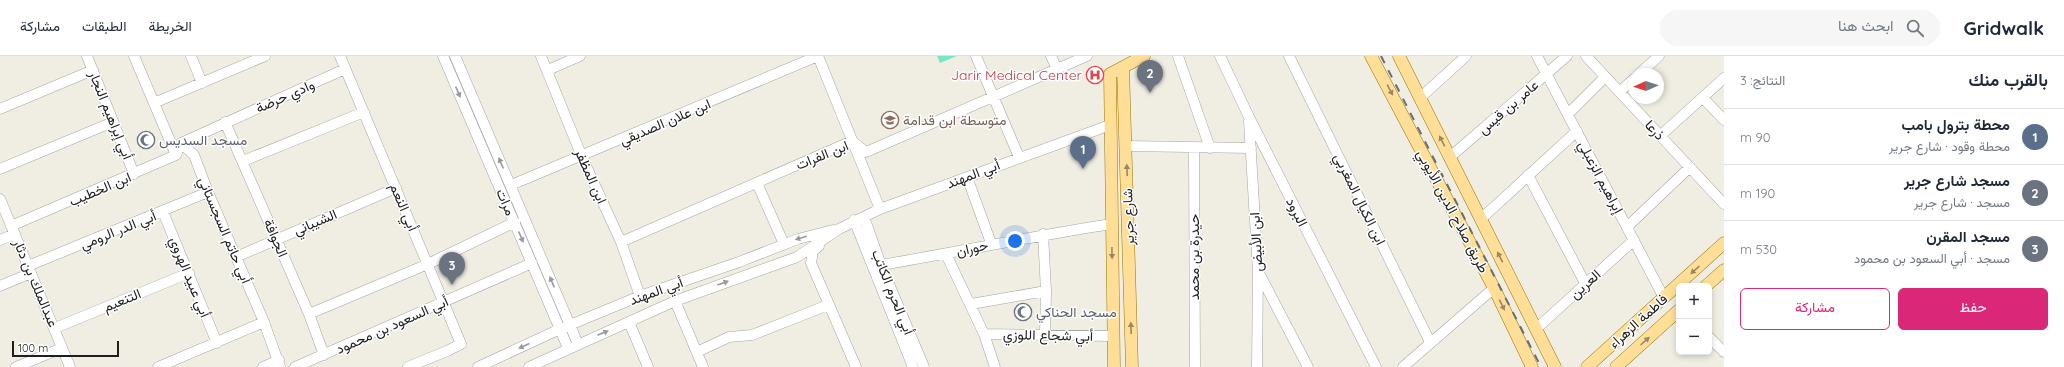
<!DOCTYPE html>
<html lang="ar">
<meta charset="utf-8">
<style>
:root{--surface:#fff;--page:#f6f6f7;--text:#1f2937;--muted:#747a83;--line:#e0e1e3;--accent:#db2777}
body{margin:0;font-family:Quicksand,Vazirmatn,sans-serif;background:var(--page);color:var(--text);direction:rtl}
.controls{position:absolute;right:12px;bottom:12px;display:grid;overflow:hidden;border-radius:6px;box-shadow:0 2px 6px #0003}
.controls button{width:36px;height:36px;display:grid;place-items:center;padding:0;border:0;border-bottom:1px solid var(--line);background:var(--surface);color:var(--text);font:20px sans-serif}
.compass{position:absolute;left:1628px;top:12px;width:36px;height:36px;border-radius:50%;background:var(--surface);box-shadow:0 2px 6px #0003;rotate:267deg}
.scale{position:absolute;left:12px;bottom:10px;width:107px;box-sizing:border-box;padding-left:4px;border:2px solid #1e1e1e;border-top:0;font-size:11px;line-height:14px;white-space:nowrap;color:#1e1e1e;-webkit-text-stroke:3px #fff;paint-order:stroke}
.you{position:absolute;left:1015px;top:185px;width:14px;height:14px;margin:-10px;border:3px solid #fff;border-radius:50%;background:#1a73e8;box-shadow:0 0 0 6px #1a73e833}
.badge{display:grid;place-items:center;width:26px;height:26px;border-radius:50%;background:var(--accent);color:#fff;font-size:13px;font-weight:700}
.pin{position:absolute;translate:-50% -33px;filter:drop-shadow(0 1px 2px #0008)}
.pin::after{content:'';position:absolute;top:21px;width:14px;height:12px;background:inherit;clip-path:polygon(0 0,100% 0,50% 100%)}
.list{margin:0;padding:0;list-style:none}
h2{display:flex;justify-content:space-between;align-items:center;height:52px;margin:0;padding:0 16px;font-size:17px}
h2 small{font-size:13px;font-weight:400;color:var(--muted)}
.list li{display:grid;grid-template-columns:26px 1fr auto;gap:12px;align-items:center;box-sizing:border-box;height:56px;padding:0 16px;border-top:1px solid var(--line)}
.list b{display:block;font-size:15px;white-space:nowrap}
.list p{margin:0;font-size:13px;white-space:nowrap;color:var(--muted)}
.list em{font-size:13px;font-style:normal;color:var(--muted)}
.actions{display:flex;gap:8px;padding:12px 16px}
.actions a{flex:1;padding:9px 0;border:1px solid var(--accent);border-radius:6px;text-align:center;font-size:14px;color:var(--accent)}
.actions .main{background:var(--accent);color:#fff}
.icon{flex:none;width:22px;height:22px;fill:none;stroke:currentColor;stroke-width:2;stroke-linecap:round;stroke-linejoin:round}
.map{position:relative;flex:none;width:1724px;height:311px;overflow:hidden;direction:ltr}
header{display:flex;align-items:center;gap:24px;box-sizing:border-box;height:56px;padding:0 20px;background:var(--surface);border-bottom:1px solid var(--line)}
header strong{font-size:19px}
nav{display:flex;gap:22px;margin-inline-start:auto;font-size:14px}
.search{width:280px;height:36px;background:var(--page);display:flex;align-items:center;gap:10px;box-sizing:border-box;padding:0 14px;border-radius:22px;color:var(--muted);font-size:15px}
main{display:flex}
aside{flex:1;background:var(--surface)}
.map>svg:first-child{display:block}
.pitch{fill:#79e6c8}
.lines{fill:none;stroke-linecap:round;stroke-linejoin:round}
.minor-casing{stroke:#a5a5a5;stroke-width:11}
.major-casing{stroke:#977600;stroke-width:13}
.minor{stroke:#fff;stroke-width:10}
.major{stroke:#ffde98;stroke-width:12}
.rail{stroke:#6c6c6c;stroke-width:2;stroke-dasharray:8 8;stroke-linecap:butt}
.oneway{fill:#9a8861}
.oneway2{fill:#9a9a9a}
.labels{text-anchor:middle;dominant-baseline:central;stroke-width:3;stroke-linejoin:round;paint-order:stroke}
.health-label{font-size:14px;fill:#be3a42;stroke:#fff;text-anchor:end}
.street-label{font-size:14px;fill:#1e1e1e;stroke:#fff}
.education-label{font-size:14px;fill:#785e54;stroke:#fff;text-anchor:start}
.worship-label{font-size:14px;fill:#5b616d;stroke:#fff;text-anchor:start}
</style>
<header>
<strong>Gridwalk</strong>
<div class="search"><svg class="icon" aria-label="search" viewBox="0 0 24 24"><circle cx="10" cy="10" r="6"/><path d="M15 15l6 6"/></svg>ابحث هنا</div>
<nav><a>الخريطة</a><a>الطبقات</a><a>مشاركة</a></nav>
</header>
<main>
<aside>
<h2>بالقرب منك<small>النتائج: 3</small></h2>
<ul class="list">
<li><span class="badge" style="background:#5c6f8a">1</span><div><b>محطة بترول بامب</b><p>محطة وقود · شارع جرير</p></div><em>90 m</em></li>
<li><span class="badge" style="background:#6b7280">2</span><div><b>مسجد شارع جرير</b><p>مسجد · شارع جرير</p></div><em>190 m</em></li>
<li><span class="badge" style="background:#6b7280">3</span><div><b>مسجد المقرن</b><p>مسجد · أبي السعود بن محمود</p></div><em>530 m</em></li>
</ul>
<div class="actions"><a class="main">حفظ</a><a>مشاركة</a></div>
</aside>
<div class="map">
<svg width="1724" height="311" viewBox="0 0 1724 311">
<rect width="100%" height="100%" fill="#f0ede2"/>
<path class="pitch" d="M937,0H957L940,7Z"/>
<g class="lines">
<defs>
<path id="minor" d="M87,0L134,118
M134,0L176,99
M191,0L202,27
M340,0L461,288L447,295L408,311
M443,0L568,292
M455,0L578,288
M541,0L582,101L621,186L640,240
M818,0L880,153
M976,0L1019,101
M1051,0L1057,13
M1178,0L1210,92
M1220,0L1249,61L1376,311
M1289,0L1430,286
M1537,0L1664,242
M1586,0L1724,148
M548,14L580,0
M1639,18L1659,0
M1619,36L1634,23
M1420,42L1466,0
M1703,42L1724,64
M154,47L265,0
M0,53L93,14
M1568,58L1605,21
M1249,65L1258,215L1257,311
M225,66L309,258L324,299
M1660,80L1724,22
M1126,90L1251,92
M1194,92L1195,311
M1450,101L1567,0
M243,105L364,56
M0,113L113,66
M1528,119L1585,227
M967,121L991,187
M757,127L784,188
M511,129L818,0
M0,143L70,311
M163,156L217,287
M864,161L881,209L924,311
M1481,163L1577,75
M854,164L913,311
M11,170L176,99L181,87
M1627,171L1690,111
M1043,178L1046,235L1045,278
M0,184L15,178
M621,186L852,85L866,96L1087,0
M819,190L813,195L811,207L856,311
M946,198L984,278L995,311
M236,201L396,132
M881,209C958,196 1034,180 1111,168
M28,210L208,136
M1259,217L1308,311
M0,230L31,217
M675,245L703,311
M971,248L1046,235
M309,258L428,208L515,166
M629,266L648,311
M55,272L189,217
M1536,273L1634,184
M984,278L1112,280
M1709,281L1724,296
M697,296L729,281L752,279L828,249
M16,311L62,292
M158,311L264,266
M263,311L279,304
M280,311L264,266L208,136L194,99L181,87L345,13
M295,311L532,207
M478,311L560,273L640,240L739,206L798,183L833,174
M529,311L675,245L797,201L839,173L880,153L1110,69
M1403,311L1494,232"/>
<path id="major" d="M1371,0L1494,232L1532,311
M1399,0L1555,311
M1123,11L1132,311
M1706,230L1724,214
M1114,311L1110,18L1144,0
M1587,311L1724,187
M1616,311L1679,254"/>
</defs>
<use href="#minor" class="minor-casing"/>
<use href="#major" class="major-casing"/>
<use href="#minor" class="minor"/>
<use href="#major" class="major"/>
<path class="rail" d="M1381,0L1541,311"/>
</g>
<defs><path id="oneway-solid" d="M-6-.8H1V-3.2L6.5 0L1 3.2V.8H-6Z"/></defs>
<g class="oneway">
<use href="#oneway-solid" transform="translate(1390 34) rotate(62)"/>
<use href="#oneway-solid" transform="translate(1442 85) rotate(-117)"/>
<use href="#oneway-solid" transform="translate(1127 114) rotate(-92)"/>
<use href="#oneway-solid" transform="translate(1112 197) rotate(89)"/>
<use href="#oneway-solid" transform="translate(1500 201) rotate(-117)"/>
<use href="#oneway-solid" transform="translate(1695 214) rotate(138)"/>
<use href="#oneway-solid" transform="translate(1502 249) rotate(64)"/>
<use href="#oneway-solid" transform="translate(1131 272) rotate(-92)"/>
<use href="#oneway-solid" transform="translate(1645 285) rotate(-42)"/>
</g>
<g class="oneway2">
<use href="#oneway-solid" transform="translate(458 36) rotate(67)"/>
<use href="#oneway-solid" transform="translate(501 107) rotate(-113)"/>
<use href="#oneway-solid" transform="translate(521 181) rotate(67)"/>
<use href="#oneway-solid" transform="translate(801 182) rotate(164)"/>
<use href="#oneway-solid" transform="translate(552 226) rotate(-113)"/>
<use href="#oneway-solid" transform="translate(723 227) rotate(-20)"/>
<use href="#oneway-solid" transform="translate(603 277) rotate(-23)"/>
<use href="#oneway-solid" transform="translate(524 290) rotate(155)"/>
</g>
<defs>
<symbol id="hospital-ring" viewBox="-11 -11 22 22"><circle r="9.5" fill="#fff" stroke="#e0444e" stroke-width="1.5"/><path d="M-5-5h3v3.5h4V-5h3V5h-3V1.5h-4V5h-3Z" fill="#e0444e"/></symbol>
<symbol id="school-ring" viewBox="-11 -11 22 22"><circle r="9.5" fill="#fff" stroke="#8d6e63" stroke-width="1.5"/><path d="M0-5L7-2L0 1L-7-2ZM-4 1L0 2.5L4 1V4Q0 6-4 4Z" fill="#8d6e63"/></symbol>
<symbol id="mosque-ring" viewBox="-11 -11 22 22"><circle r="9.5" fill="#fff" stroke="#6b7280" stroke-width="1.5"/><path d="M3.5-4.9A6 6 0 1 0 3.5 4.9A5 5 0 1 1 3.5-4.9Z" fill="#6b7280"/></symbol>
</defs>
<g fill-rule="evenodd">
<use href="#hospital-ring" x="1085" y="9" width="20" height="20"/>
<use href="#school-ring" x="880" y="54" width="20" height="20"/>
<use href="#mosque-ring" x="136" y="74" width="20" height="20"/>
<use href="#mosque-ring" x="1013" y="246" width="20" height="20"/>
</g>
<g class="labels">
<g class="health-label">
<text x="1082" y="19">Jarir Medical Center</text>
</g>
<g class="street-label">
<text transform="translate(285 40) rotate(-24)">وادي حرضة</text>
<text transform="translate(1508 51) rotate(-41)">عامر بن قيس</text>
<text transform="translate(111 59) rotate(68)">أبي إبراهيم النجار</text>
<text transform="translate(665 66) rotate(-23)">ابن علان الصديقي</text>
<text transform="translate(1655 74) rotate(47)">ذرعا</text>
<text transform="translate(822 99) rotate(-22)">ابن الفرات</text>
<text transform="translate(973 118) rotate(-21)">أبي المهند</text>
<text transform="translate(591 120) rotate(66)">ابن المظفر</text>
<text transform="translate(1601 121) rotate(62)">إبراهيم الزعبلي</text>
<text transform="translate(100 133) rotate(-23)">ابن الخطيب</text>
<text transform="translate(1360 143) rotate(64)">ابن الكيال المغربي</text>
<text transform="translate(506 146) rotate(67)">مرات</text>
<text transform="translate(404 151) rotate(67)">أبي النعم</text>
<text transform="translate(1453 155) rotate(62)">طريق صلاح الدين الأيوبي</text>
<text transform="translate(1297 156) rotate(63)">البرود</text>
<text transform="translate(1128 161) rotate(-92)">شارع جرير</text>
<text transform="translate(315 166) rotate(-23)">الشيباني</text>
<text transform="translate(118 174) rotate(-22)">أبي الدر الرومي</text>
<text transform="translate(225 174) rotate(67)">أبي حاتم السجستاني</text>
<text transform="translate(276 182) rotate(67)">الجوافة</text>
<text transform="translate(1256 186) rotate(-93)">ابن الأبيض</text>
<text transform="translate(972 192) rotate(-13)">حوران</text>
<text transform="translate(1194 201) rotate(-90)">حيدرة بن محمد</text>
<text transform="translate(190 221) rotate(68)">أبي عبيد الهروي</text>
<text transform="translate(36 227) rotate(67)">عبدالملك بن دثار</text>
<text transform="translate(1585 228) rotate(-42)">العرين</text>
<text transform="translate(656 235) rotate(-20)">أبي المهند</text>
<text transform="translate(893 236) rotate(68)">أبي الحرم الكاتب</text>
<text transform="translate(122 244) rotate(-22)">التنعيم</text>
<text transform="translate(1638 265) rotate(-42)">فاطمة الزهراء</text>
<text transform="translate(392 269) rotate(-24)">أبي السعود بن محمود</text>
<text transform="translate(1048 279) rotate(1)">أبي شجاع اللوزي</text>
</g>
<g class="education-label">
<text x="903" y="64">متوسطة ابن قدامة</text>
</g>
<g class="worship-label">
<text x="159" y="84">مسجد السديس</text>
<text x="1036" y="256">مسجد الحناكي</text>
</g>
</g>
</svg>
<div class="controls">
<button>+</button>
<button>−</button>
</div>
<svg class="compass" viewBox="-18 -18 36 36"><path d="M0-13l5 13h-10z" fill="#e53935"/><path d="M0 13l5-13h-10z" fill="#747a83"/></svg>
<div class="scale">100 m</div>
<div class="you"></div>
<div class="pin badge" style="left:1083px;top:113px;background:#5c6f8a">1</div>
<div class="pin badge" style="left:1150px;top:37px;background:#6b7280">2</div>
<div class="pin badge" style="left:452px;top:229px;background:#6b7280">3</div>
</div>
</main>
